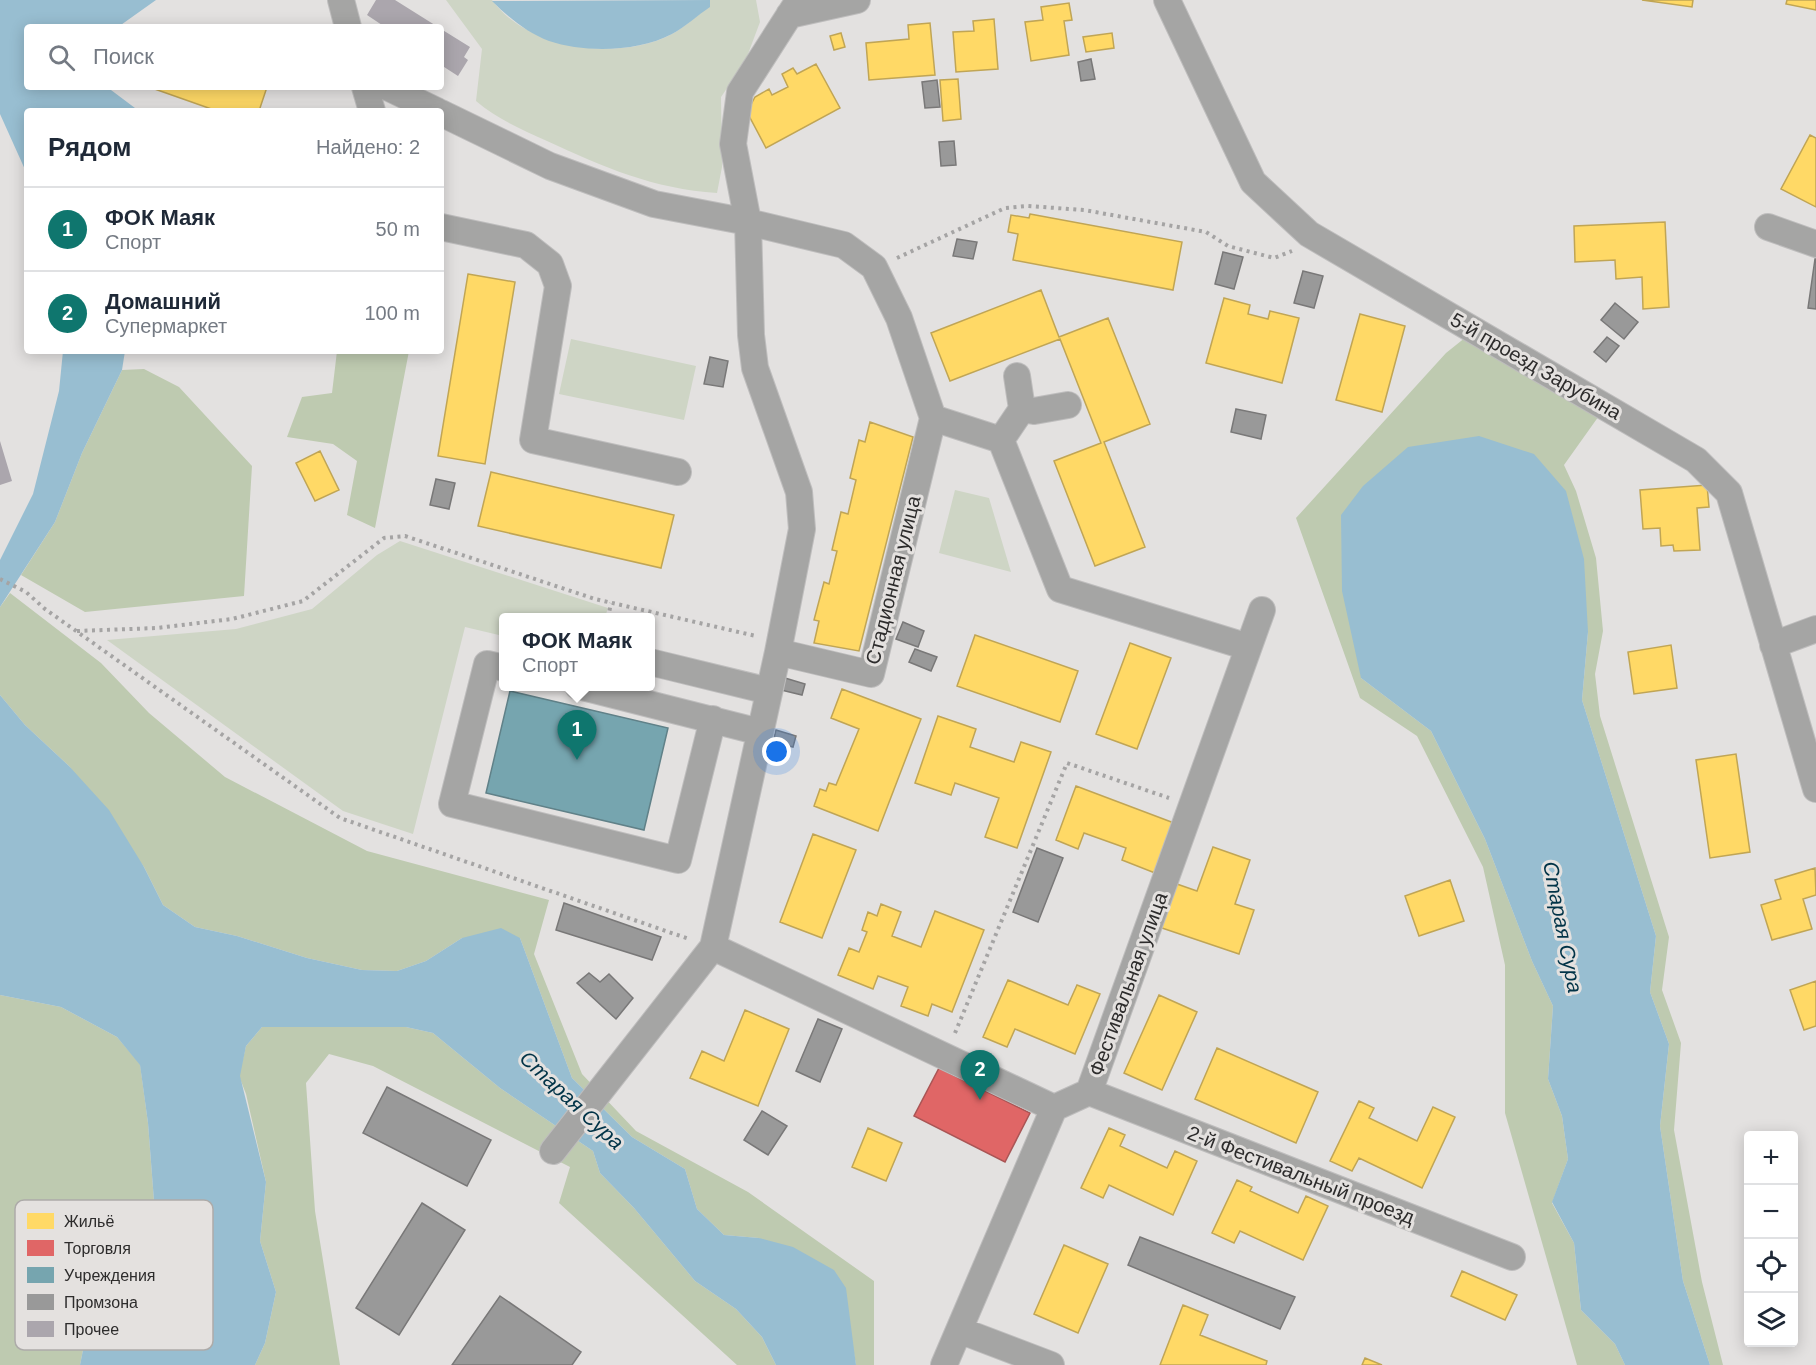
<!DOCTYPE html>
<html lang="ru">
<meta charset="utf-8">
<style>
:root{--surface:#fff;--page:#f2f2f3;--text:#1f2937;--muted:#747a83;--line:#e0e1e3;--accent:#0f766e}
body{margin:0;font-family:Helvetica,sans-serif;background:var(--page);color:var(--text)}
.controls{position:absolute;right:18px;bottom:18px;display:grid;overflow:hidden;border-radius:6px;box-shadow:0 3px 15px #0003}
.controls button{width:54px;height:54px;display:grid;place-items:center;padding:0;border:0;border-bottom:2px solid var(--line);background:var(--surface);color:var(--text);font:30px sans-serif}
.you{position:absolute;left:777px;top:752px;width:21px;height:21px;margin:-15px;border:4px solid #fff;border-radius:50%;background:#1a73e8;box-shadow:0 0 0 9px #1a73e833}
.badge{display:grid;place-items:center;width:39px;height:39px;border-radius:50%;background:var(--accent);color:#fff;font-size:20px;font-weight:700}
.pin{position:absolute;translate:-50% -50px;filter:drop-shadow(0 2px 3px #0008)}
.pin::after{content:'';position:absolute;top:32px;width:21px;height:18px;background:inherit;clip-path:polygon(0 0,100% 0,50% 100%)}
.popup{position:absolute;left:499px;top:613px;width:156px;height:78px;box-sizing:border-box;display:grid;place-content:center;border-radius:6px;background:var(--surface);filter:drop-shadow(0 2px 4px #0005);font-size:20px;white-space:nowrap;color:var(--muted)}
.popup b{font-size:22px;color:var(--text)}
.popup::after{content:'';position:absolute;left:50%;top:100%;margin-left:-12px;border:12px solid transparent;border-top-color:var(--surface)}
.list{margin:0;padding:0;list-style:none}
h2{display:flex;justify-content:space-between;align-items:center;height:78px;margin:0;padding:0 24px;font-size:26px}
h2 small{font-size:20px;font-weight:400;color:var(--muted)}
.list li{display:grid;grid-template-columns:39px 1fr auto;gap:18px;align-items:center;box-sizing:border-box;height:84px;padding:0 24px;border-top:2px solid var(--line)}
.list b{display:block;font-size:22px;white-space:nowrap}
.list p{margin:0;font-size:20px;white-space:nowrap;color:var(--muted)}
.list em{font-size:20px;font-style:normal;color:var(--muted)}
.icon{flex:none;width:33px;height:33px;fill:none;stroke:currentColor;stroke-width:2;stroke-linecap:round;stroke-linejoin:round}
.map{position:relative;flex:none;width:1816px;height:1365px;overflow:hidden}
.search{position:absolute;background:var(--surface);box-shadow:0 3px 15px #0003;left:24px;top:24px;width:420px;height:66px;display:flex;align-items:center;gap:15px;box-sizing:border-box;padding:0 21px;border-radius:6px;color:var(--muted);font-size:22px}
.panel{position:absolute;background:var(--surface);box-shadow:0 3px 15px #0003;left:24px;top:108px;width:420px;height:246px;border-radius:6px}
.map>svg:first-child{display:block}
.green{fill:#ced5c5}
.forest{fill:#becab0}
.water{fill:#98bed1}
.homes{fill:#ffd966;stroke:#c0a555;stroke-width:1.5}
.shops{fill:#e06666;stroke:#a55;stroke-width:1.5}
.public{fill:#76a5af;stroke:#608188;stroke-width:1.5}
.industry{fill:#999;stroke:#797878;stroke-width:1.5}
.building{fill:#aba6ad}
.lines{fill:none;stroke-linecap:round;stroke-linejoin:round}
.minor-casing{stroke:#bebdbd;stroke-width:28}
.path{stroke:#a5a4a4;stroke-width:4;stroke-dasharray:3 4.5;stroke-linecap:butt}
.minor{stroke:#a5a5a4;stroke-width:26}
.labels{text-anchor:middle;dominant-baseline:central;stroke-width:6;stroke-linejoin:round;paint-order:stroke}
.street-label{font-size:20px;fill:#2d2c2c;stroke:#e4e1df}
.water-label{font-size:21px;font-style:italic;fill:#013347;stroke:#e4e1df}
.key{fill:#e4e1df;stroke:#adaba9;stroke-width:1.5}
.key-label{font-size:16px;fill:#2d2c2c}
</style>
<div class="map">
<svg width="1816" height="1365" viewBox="0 0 1816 1365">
<rect width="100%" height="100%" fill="#e3e1e0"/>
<path class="green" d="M446,0H492C528,50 620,62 672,34C685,27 697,15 709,7L710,0H756L760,22L745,62L721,97L722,167L717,193C654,189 603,167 547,141C521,129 497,119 476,101L482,49Z
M571,339L696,366L684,420L559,394Z
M955,490L989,498L1011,572L939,553Z
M400,541L608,608L605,617L504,618L503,636L465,627L413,834L343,811L107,640L236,629L312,609L377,555Z"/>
<path class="forest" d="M1471,333L1601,413L1564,465L1576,491L1596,558L1603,631L1595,674L1600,716L1669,937L1662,990L1681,1043L1674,1130L1702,1282L1723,1365H1710L1683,1281L1660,1126L1669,1044L1650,992L1656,936L1582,700L1588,632L1361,678L1431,731L1485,839L1532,961L1553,1006L1548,1079L1562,1116L1568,1159L1552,1203L1574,1243L1581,1310L1615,1344L1625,1365H1577L1505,1113V965L1483,867L1417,736L1360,698L1296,518L1446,353Z
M337,351H409L375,528L347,515L357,461L333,444L287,437L302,397L332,393Z
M144,369L179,387L252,466L244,596L85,612L21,575L55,522L82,453L122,370Z
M10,593L101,663L149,713L225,777L367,851L549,900L534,954L582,1074L636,1131L748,1192L874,1281V1365H856L850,1330L759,1238L724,1235L697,1209L685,1169L632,1137L572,1078L520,938H462L426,961L397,971L362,970L307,958L237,936L195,927L163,905L144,867L69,766L25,725L0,695V607Z
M0,995L61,1007L117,1037L140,1064L148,1123L155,1214L124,1284L85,1340L80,1365H0Z
M262,1027H406L433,1033L500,1088L593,1151L600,1173L634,1208L695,1281L736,1309L762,1337L776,1365H737L559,1203L570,1167L373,1066L329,1054L306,1083L315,1211L340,1365H255L265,1343L276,1292L260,1241L266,1182L246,1094L239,1076L246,1046Z"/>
<path class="water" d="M0,0H156L118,27H27V87H107L139,111H27V174L0,114Z
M710,0V7C698,15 685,27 672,34C638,52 585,53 549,41C527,33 508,17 492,1Z
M63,351H125L122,370L82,453L55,522L0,607V560L33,494L59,391Z
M1479,436L1534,454L1566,491L1584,559L1588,632L1582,700L1656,936L1650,992L1669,1044L1660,1126L1683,1281L1710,1365H1625L1615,1344L1581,1310L1574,1243L1552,1202L1568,1159L1562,1116L1548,1079L1553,1006L1532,961L1485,839L1431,731L1361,678L1342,591L1341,515L1363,486L1408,447Z
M0,695L25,725L69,766L109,810L144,867L163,905L195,927L237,936L307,958L362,970L397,971L426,961L462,938L501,928L520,938L572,1078L632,1137L685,1169L697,1209L724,1235L759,1238L793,1247L834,1270L846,1288L856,1365H776L762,1337L736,1309L695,1281L634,1208L600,1173L593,1151L500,1088L433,1033L406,1027H262L246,1046L240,1076L266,1182L260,1241L276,1292L265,1343L255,1365H80L85,1340L124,1284L155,1214L148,1123L140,1065L117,1037L61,1007L0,995Z"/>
<path class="homes" d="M1642,0H1693L1692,7Z
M1787,0H1816V10L1786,4Z
M1069,3L1072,20L1064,21L1069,55L1031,61L1025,22L1043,20L1041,7Z
M994,19L998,69L956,72L953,32L974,31L973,21Z
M930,23L935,75L869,80L866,43L909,39L908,25Z
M841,33L845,47L834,50L830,36Z
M1112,33L1114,48L1086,52L1083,37Z
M816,64L840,108L766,148L747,112L755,97L769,89L772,95L788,87L782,74L793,68L797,74Z
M958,79L961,119L943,121L940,80Z
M149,87H267L259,111H217Z
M1810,135L1816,138V207L1781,189Z
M1030,214L1182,242L1173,290L1013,260L1018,234L1008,232L1011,215L1029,218Z
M1665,222L1669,307L1643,309L1642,277L1616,279L1615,260L1575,262L1574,226Z
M468,274L515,282L485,464L438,456Z
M1041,290L1059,337L1108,318L1150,424L1104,442L1145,547L1095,566L1054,461L1101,443L1060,339L950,381L931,333Z
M1224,298L1250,305L1248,314L1268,319L1270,311L1299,318L1282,383L1206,363Z
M1360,314L1405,326L1382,412L1336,400Z
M870,422L913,437L859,651L814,643L819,621L814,620L824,582L829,584L837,551L832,550L841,512L848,514L856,480L850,478L859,440L865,442Z
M320,451L339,490L315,501L296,463Z
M491,472L674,515L661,568L478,526Z
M1707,485L1709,507L1697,508L1700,550L1674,551L1673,545L1661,546L1660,528L1643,529L1640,490Z
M975,635L1078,671L1060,722L957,686Z
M1130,643L1171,658L1137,749L1096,734Z
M1671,645L1677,688L1634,694L1628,652Z
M842,689L921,719L878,831L814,806L820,789L826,791L829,783L836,785L859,729L831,718Z
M938,716L976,729L970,747L1014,762L1021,742L1051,752L1017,848L985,837L999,798L955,783L951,795L915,783Z
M1736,754L1750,852L1710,858L1696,760Z
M1076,786L1174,823L1155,873L1122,860L1126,848L1084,833L1078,849L1056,840Z
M813,834L856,850L822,938L780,922Z
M1213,847L1250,860L1235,904L1254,910L1239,954L1159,927L1174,883L1197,891Z
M1815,868L1816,895L1803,899L1812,929L1772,940L1761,905L1781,899L1775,880Z
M1450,880L1464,921L1419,936L1405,896Z
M881,904L901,912L892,936L921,947L935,911L984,930L952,1012L932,1004L928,1016L901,1006L908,987L878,976L873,989L838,975L849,948L859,952L867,932L862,930L868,912L877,916Z
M1008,980L1068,1005L1077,985L1100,994L1075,1054L1015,1029L1007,1047L983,1037Z
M1816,981V1026L1804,1030L1790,990Z
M1159,995L1197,1012L1162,1090L1124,1073Z
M745,1010L789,1029L758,1106L690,1078L702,1051L724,1061Z
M1217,1048L1318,1092L1296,1143L1195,1099Z
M1359,1101L1374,1108L1369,1118L1417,1141L1433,1107L1455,1117L1422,1188L1359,1158L1352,1171L1330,1161Z
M868,1128L902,1143L886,1181L852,1167Z
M1109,1128L1125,1135L1120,1146L1167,1168L1175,1151L1197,1161L1173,1215L1109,1185L1103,1198L1081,1188Z
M1237,1180L1252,1187L1250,1191L1298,1213L1306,1196L1328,1206L1303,1260L1240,1231L1234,1243L1212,1233Z
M1064,1245L1108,1264L1078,1333L1034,1314Z
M1462,1271L1517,1295L1505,1320L1451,1296Z
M1183,1305L1208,1315L1200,1335L1267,1361L1266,1365H1160Z
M1365,1358L1382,1365H1362Z"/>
<path class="shops" d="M939,1068L1030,1113L1005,1162L914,1116Z"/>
<path class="public" d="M510,691L668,728L644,830L486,793Z"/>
<path class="industry" d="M1091,59L1095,79L1081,81L1078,62Z
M937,80L940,107L925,108L922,82Z
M954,141L956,165L941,166L939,142Z
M957,239L977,242L973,259L953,256Z
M1223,252L1243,257L1234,289L1215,284Z
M1815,259H1816V309L1808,308Z
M1303,271L1323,276L1314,308L1294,303Z
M1615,303L1638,322L1624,339L1601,320Z
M1607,337L1619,346L1606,362L1594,352Z
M710,357L728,361L723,387L704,384Z
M1236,409L1266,415L1261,439L1231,432Z
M436,479L455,483L449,509L430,505Z
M903,622L924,631L918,647L896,639Z
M915,649L937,657L931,671L909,662Z
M785,678L805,684L802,695L781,690Z
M776,730L796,736L793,747L773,742Z
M1037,848L1063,858L1038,922L1013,912Z
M564,903L661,937L652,960L556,930Z
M589,973L600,982L609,974L633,998L616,1019L577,983Z
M818,1019L842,1029L820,1082L796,1071Z
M387,1087L491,1140L467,1186L363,1133Z
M762,1111L787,1126L768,1155L744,1140Z
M422,1203L465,1230L399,1335L356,1308Z
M1140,1237L1295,1297L1280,1329L1128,1265Z
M500,1296L581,1352L572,1365H452Z"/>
<path class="building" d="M376,0H395L438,27H385L367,15Z
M441,29L470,47L464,57L468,60L458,76L441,65Z
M0,441L12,481L0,485Z"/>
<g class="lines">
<defs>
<path id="minor" d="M341,0L348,27
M799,0L740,92L733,144L748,222L844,245L874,267L899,318L933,418L1001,440L1060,589L1248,647
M1167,0L1253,182L1309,234L1696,460L1729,493L1816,789
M789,15L857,0
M365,87L372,111
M387,87L437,111
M441,113L550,166L654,204L748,222L751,335L755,368L799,492L802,529L778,652
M441,227L526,245L550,264L558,286L533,440L678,472
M1768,227L1816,244
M1022,409L1034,411L1068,405
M1001,440L1022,409L1017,376
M1773,645L1816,629
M650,662L769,691
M504,668L487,664L452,804L678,860L713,719
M578,686L760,732
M713,947L1054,1108
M1089,1092L1512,1257
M553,1151L713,947L778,652L871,674L933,418
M959,1330L1051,1365
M944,1365L1054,1108L1089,1092L1262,610"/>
</defs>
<use href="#minor" class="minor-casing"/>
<path class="path" d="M897,258L1005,208L1028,206L1084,210L1206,232L1228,246L1274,258L1292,251
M0,579L26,592L45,609L340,818L689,939
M608,618L611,603
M77,631L157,628L232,619L303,601L384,538L405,536L595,599L756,636
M955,1033L1067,763L1169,798"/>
<use href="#minor" class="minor"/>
</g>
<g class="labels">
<g class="street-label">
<text transform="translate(1536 366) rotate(30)">5-й проезд Зарубина</text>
<text transform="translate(893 580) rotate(-76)">Стадионная улица</text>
<text transform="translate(1128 984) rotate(-70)">Фестивальная улица</text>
<text transform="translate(1301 1175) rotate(21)">2-й Фестивальный проезд</text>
</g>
<g class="water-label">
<text transform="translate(1563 927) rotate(79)">Старая Сура</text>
<text transform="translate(572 1100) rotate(43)">Старая Сура</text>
</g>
</g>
<rect x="15" y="1200" width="198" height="150" rx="9" class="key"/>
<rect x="27" y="1213" width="27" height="16" fill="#ffd966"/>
<rect x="27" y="1240" width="27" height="16" fill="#e06666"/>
<rect x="27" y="1267" width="27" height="16" fill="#76a5af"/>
<rect x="27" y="1294" width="27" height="16" fill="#999"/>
<rect x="27" y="1321" width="27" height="16" fill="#aba6ad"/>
<g class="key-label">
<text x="64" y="1227">Жильё</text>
<text x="64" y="1254">Торговля</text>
<text x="64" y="1281">Учреждения</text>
<text x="64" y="1308">Промзона</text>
<text x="64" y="1335">Прочее</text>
</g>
</svg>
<div class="controls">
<button>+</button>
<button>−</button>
<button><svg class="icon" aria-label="locate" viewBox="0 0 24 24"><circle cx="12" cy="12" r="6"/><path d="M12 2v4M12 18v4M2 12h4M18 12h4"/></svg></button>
<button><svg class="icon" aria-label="layers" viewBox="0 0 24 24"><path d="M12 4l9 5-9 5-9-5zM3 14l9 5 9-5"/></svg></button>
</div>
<div class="you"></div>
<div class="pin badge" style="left:577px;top:760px">1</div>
<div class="popup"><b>ФОК Маяк</b>Спорт</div>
<div class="pin badge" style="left:980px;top:1100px">2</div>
<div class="search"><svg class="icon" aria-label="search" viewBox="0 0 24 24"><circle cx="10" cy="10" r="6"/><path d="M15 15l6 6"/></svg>Поиск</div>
<section class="panel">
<h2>Рядом<small>Найдено: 2</small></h2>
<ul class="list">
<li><span class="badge">1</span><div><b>ФОК Маяк</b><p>Спорт</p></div><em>50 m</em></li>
<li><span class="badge">2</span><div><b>Домашний</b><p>Супермаркет</p></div><em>100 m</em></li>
</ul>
</section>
</div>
